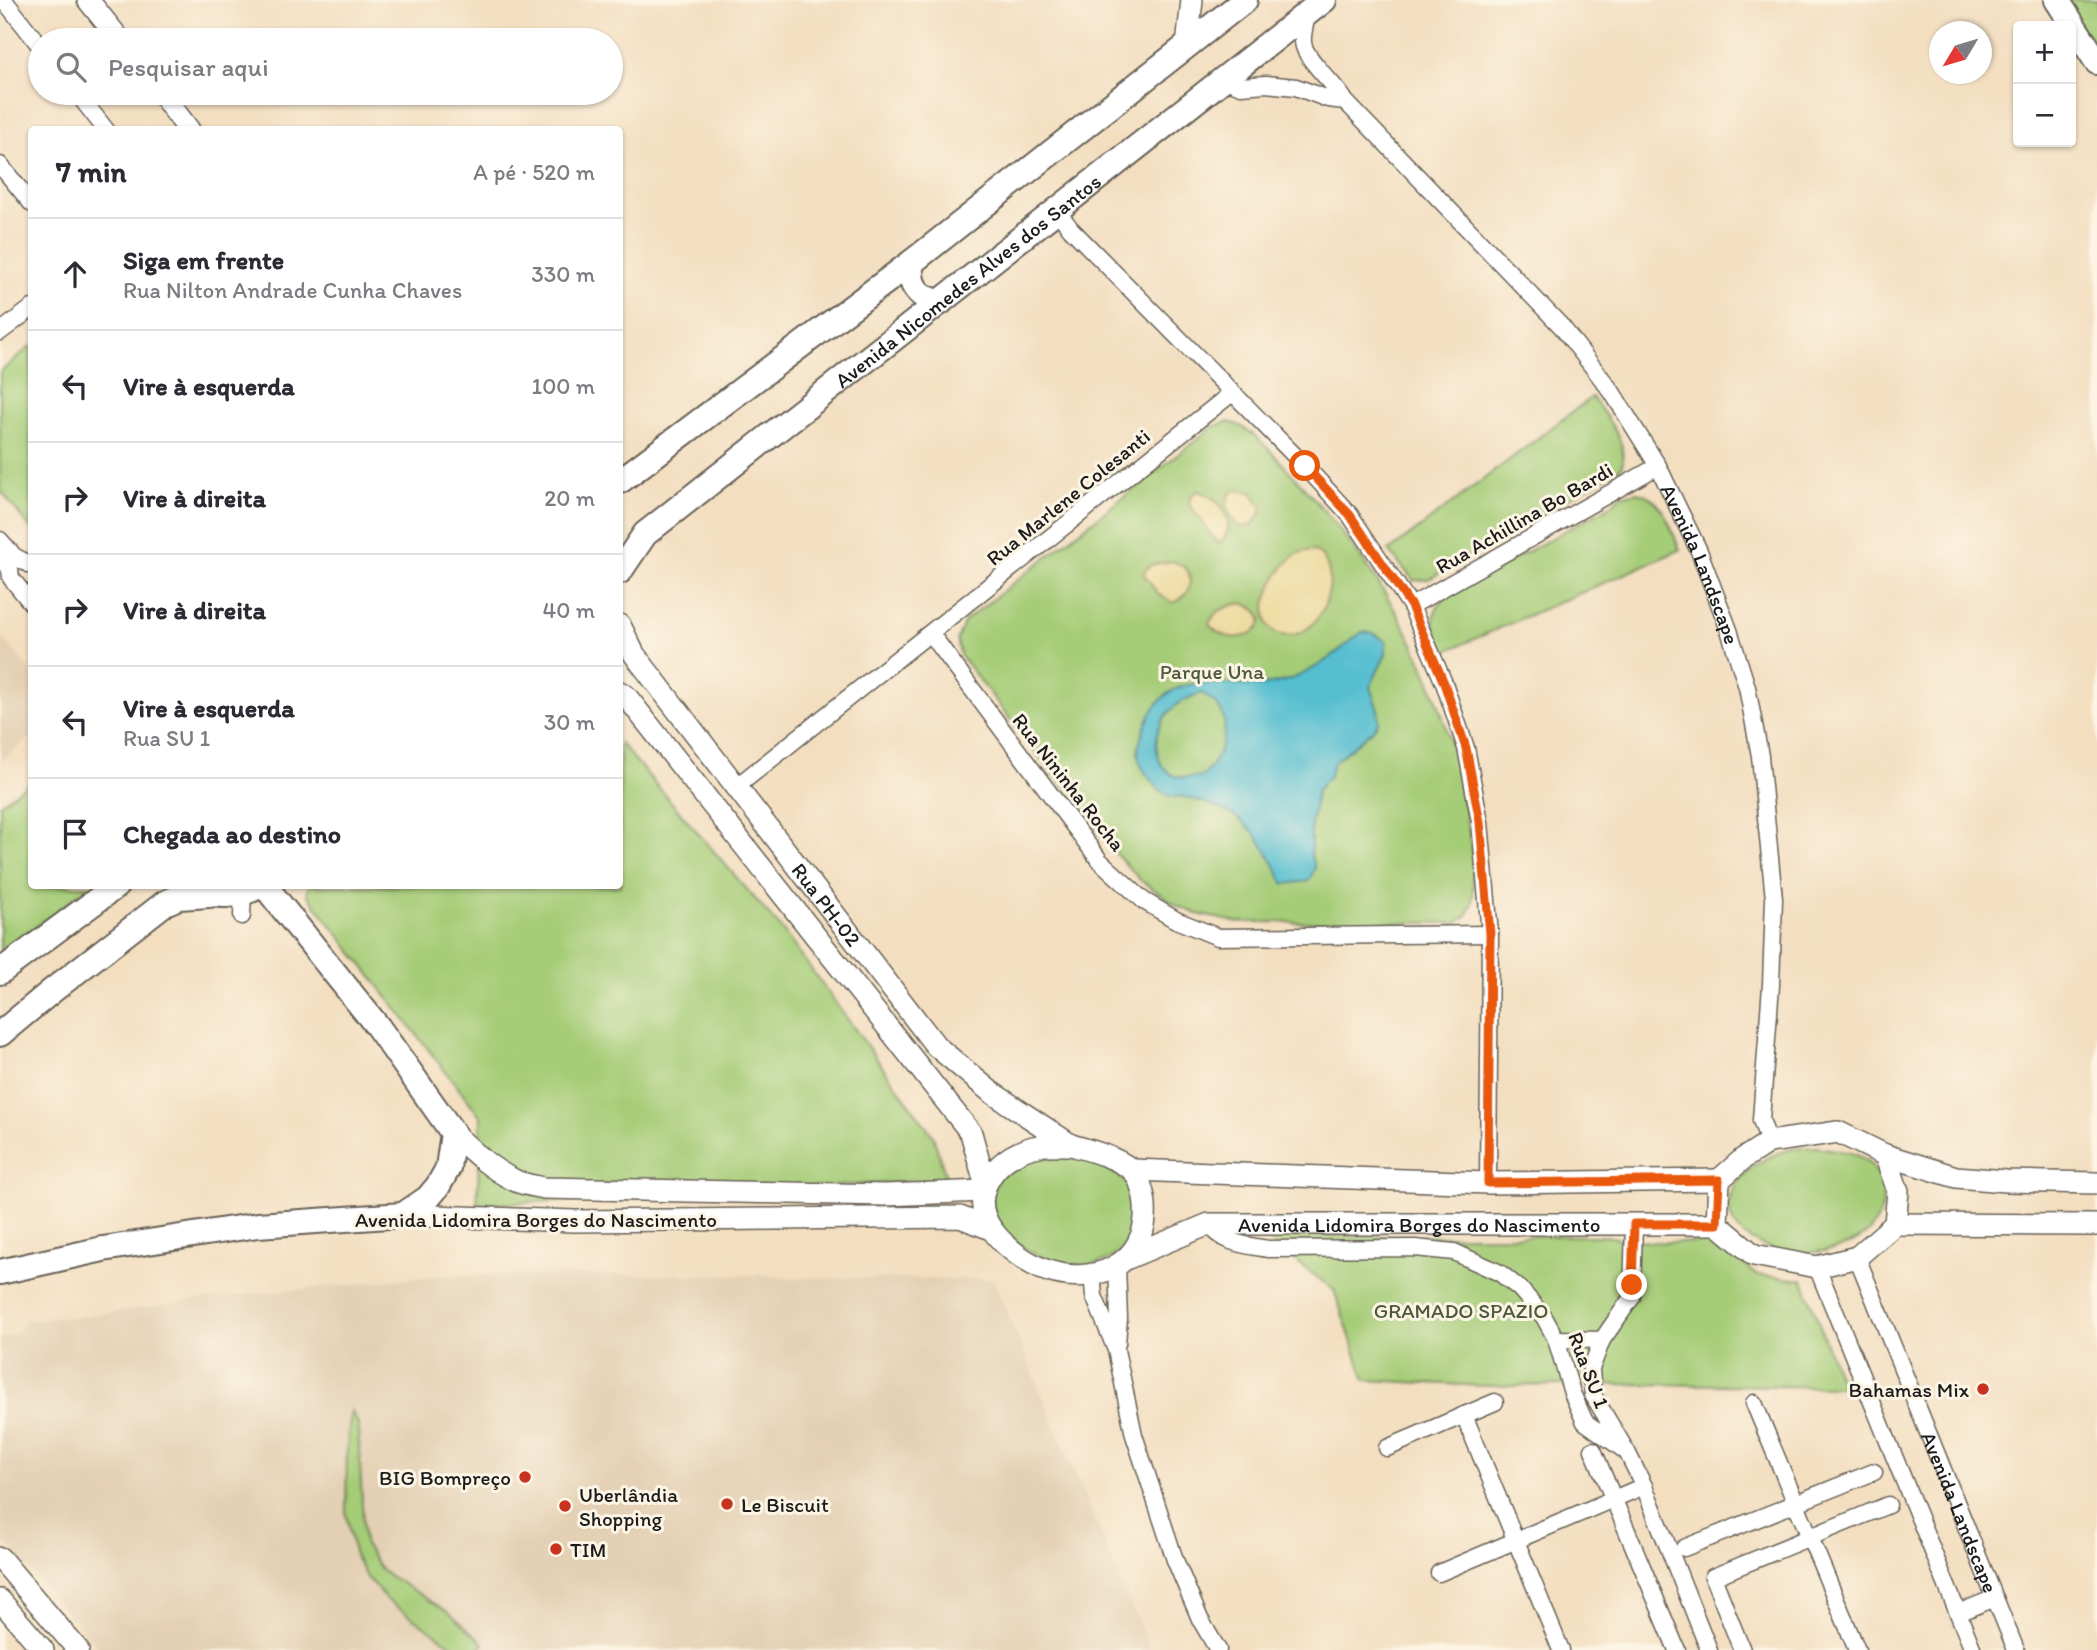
<!DOCTYPE html>
<html lang="pt">
<meta charset="utf-8">
<style>
:root{--surface:#fff;--page:#f7f7f7;--text:#2b2b33;--muted:#7c7c81;--line:#e1e1e2}
body{margin:0;font-family:Itim,sans-serif;background:var(--page);color:var(--text)}
.controls{position:absolute;right:21px;top:21px;display:grid;overflow:hidden;border-radius:7px;box-shadow:0 2px 5px #0004}
.controls button{width:63px;height:63px;display:grid;place-items:center;padding:0;border:0;border-bottom:2px solid var(--line);background:var(--surface);color:var(--text);font:35px sans-serif}
.compass{position:absolute;left:1929px;top:21px;width:63px;height:63px;border-radius:50%;background:var(--surface);box-shadow:0 2px 5px #0004;rotate:232deg}
.stop{position:absolute;width:21px;height:21px;margin:-16px;border:5px solid #ea580c;border-radius:50%;background:#fff}
.stop.end{background:#ea580c;border-color:#fff;box-shadow:0 2px 7px #0008}
.list{margin:0;padding:0;list-style:none}
h2{display:flex;justify-content:space-between;align-items:center;height:91px;margin:0;padding:0 28px;font-size:30px}
h2 small{font-size:23px;font-weight:400;color:var(--muted)}
.list li{display:grid;grid-template-columns:46px 1fr auto;gap:21px;align-items:center;box-sizing:border-box;height:112px;padding:0 28px;border-top:2px solid var(--line)}
.list b{display:block;font-size:26px;white-space:nowrap}
.list p{margin:0;font-size:23px;white-space:nowrap;color:var(--muted)}
.list em{font-size:23px;font-style:normal;color:var(--muted)}
.icon{flex:none;width:38px;height:38px;fill:none;stroke:currentColor;stroke-width:2;stroke-linecap:round;stroke-linejoin:round}
.map{position:relative;flex:none;width:2097px;height:1650px;overflow:hidden}
.search{position:absolute;background:var(--surface);box-shadow:0 2px 5px #0004;left:28px;top:28px;width:595px;height:77px;display:flex;align-items:center;gap:18px;box-sizing:border-box;padding:0 24px;border-radius:38px;color:var(--muted);font-size:26px}
.panel{position:absolute;background:var(--surface);box-shadow:0 2px 5px #0004;left:28px;top:126px;width:595px;height:763px;border-radius:7px}
.map>svg:first-child{display:block}
.built{fill:#e4d0b4}
.green{fill:#a5cc77;stroke:#60744a;stroke-width:2}
.sand{fill:#eeda9e;stroke:#857b5d;stroke-width:2}
.water{fill:#54bed0;stroke:#386d76;stroke-width:2;fill-rule:evenodd}
.lines{fill:none;stroke-linecap:round;stroke-linejoin:round}
.street-casing{stroke:#676055;stroke-width:19}
.secondary-casing{stroke:#676055;stroke-width:24}
.primary-casing{stroke:#676055;stroke-width:28}
.street{stroke:#fff;stroke-width:16}
.secondary{stroke:#fff;stroke-width:21}
.primary{stroke:#fff;stroke-width:24}
.route{stroke:#ea580c;stroke-width:9}
.poi-dot{fill:#c8321e;stroke:#fcf5e5;stroke-width:2.5}
.labels{text-anchor:middle;dominant-baseline:central;stroke-width:6;stroke-linejoin:round;paint-order:stroke}
.street-label{font-size:21px;fill:#1c1c1c;stroke:#fcf5e5}
.park-label{font-size:21px;fill:#4c5a3c;stroke:#fcf5e5}
.poi-label{font-size:21px;fill:#1c1c1c;stroke:#fcf5e5;text-anchor:start}
</style>
<div class="map">
<svg width="2097" height="1650" viewBox="0 0 2097 1650">
<rect width="100%" height="100%" fill="#fcf5e5"/>
<filter id="ink" filterUnits="userSpaceOnUse"><feTurbulence type="fractalNoise" baseFrequency=".0143" numOctaves="2"/><feDisplacementMap in="SourceGraphic" scale="14" xChannelSelector="R" yChannelSelector="G"/><feConvolveMatrix kernelMatrix="1 2 1 2 8 2 1 2 1" color-interpolation-filters="sRGB"/></filter>
<filter id="wash" filterUnits="userSpaceOnUse"><feTurbulence type="fractalNoise" baseFrequency=".00686" numOctaves="4" result="noise"/><feDisplacementMap in="SourceGraphic" scale="28" xChannelSelector="R" yChannelSelector="G"/><feGaussianBlur stdDeviation="1.57" result="paint"/><feColorMatrix in="noise" values="0 0 0 0 0 0 0 0 0 0 0 0 0 0 0 0 0 1.4 0 .05"/><feComposite in="paint" operator="in"/></filter>
<g filter="url(#wash)">
<rect width="100%" height="100%" fill="#f3dec0"/>
<path class="built" d="M0,634L32,673L31,736L0,762Z
M444,1275H760L790,1278L993,1279L1150,1650H100L0,1536V1339L14,1335L25,1321L59,1317L71,1318L204,1299Z"/>
<path class="green" d="M2057,0H2097V62Z
M31,346V529L0,490V372Z
M1592,397C1605,416 1631,444 1621,468L1429,579L1414,581L1389,551Z
M1225,422C1247,421 1275,456 1290,472C1384,573 1443,672 1465,810C1471,840 1476,874 1472,905L1467,915L1457,923L1236,922L1197,914L1178,906L1140,880L1110,847L960,655L957,639L965,621L1213,427Z
M1637,492C1664,497 1670,528 1680,550L1444,652C1435,633 1427,617 1443,599L1613,504L1620,496Z
M620,743L783,931L933,1136L947,1180L477,1205L481,1117L307,894L309,886H620Z
M31,781L32,886H90L0,954V804Z
M1815,1147C1829,1149 1845,1150 1857,1155C1890,1170 1891,1213 1865,1235C1836,1259 1762,1260 1737,1228C1710,1193 1756,1157 1789,1150C1797,1148 1806,1148 1815,1147Z
M1040,1155C1051,1155 1062,1153 1072,1155C1103,1161 1143,1181 1136,1219C1134,1231 1131,1244 1121,1252C1071,1291 964,1233 999,1178C1007,1166 1027,1160 1040,1155Z
M1263,1236H1602L1650,1242L1721,1243L1756,1275L1803,1280L1842,1387L1642,1384L1484,1386L1365,1380L1334,1290Z
M351,1411L358,1424L364,1543L382,1571L450,1613L484,1644L478,1650H459L386,1599L365,1575L355,1557L346,1514L347,1447Z"/>
<path class="sand" d="M1235,490L1252,492L1261,506V514L1252,525L1240,527C1228,515 1220,501 1235,490Z
M1198,491C1219,496 1238,521 1222,541L1217,542L1189,504L1191,496Z
M1312,550C1345,562 1328,629 1293,635C1286,636 1277,635 1272,630C1253,611 1278,566 1297,554C1301,551 1307,551 1312,550Z
M1173,561L1187,569C1194,584 1188,597 1173,603L1158,594L1143,573L1150,565Z
M1243,603C1290,622 1233,656 1209,624C1214,610 1229,605 1243,603Z"/>
<path class="water" d="M1362,632L1373,633L1386,641V654L1370,687L1378,710L1379,721L1373,730L1334,762L1329,777L1317,790L1311,824V856L1315,868L1309,881L1284,884C1273,861 1260,835 1239,819C1225,809 1201,801 1185,797C1180,796 1174,797 1169,796C1157,790 1146,776 1141,765C1135,753 1140,741 1144,729C1170,656 1228,696 1281,682C1312,674 1338,652 1362,632ZM1202,693C1206,697 1212,700 1216,704C1235,724 1219,760 1203,776C1194,777 1183,779 1175,776C1153,766 1152,735 1165,717C1173,705 1189,697 1202,693Z"/>
</g>
<g filter="url(#ink)">
<g class="lines">
<defs>
<g id="street">
<path d="M4,0L40,46"/>
<path id="s1" d="M1307,14C1306,23 1302,33 1303,42C1304,59 1336,84 1345,101L1562,327L1612,392L1658,466L1699,551L1729,630L1747,687L1760,756L1774,899L1771,985L1761,1120L1769,1142"/>
<path d="M1223,79L1241,86L1266,84L1296,87L1328,99L1345,101"/>
<path d="M77,93L106,130"/>
<path d="M0,165L32,204"/>
<path d="M1057,211L1071,229L1305,466L1350,515L1411,606L1444,683L1466,748L1480,822L1490,934L1488,1183"/>
<path d="M0,332L32,308"/>
<path d="M0,540L14,556L32,566"/>
<path d="M0,555L10,569L11,578L32,604"/>
<path d="M1411,606L1658,466"/>
<path d="M931,634L1100,861L1144,901L1176,920L1218,937L1490,934"/>
<path d="M736,787L1232,393"/>
<path d="M242,916L243,893"/>
<path d="M1209,1224C1223,1244 1245,1245 1268,1249L1415,1248L1454,1252L1500,1273L1520,1289L1544,1317L1556,1339L1572,1393L1585,1422L1627,1452L1593,1395L1591,1369L1602,1340L1632,1297L1634,1224"/>
<path id="s2" d="M1857,1257L2016,1650"/>
<path d="M1817,1267L1973,1650"/>
<path d="M1092,1273L1094,1296L1116,1350L1134,1435L1175,1560L1200,1619L1218,1650"/>
<path d="M1556,1339L1602,1340"/>
<path d="M1117,1344L1119,1318L1117,1266"/>
<path d="M1754,1403L1857,1650"/>
<path d="M1464,1415L1561,1650"/>
<path d="M1387,1448L1495,1402"/>
<path d="M1593,1450L1677,1650"/>
<path d="M1627,1452L1644,1486L1709,1650"/>
<path d="M1684,1548L1874,1472"/>
<path d="M1439,1573L1644,1486"/>
<path d="M1958,1613L1995,1598"/>
<path d="M1742,1650L1713,1577L1888,1505"/>
</g>
<g id="secondary">
<path d="M88,0L120,40"/>
<path d="M1187,46L1192,0"/>
<path d="M161,93L189,130"/>
<path id="s3" d="M620,625L634,654L936,1046L991,1092L1071,1145"/>
<path d="M620,692L626,696L971,1133L985,1183"/>
<path d="M1838,1132L1885,1155L1898,1191L1895,1224L1857,1257L1817,1267L1754,1255L1717,1224L1719,1180L1744,1158L1769,1142Z"/>
<path d="M453,1133C472,1151 492,1170 516,1181C525,1185 535,1186 544,1188L885,1195L984,1191"/>
<path d="M1071,1145C1092,1151 1113,1156 1131,1169C1138,1174 1142,1188 1144,1197C1154,1257 1103,1288 1048,1271C1027,1264 1006,1248 993,1231C964,1193 1000,1152 1039,1146C1049,1144 1061,1145 1071,1145Z"/>
<path d="M1885,1155L1956,1177L2006,1181L2097,1183"/>
<path d="M1133,1170L1488,1183L1719,1180"/>
<path d="M403,1215L575,1221L960,1217L991,1229"/>
<path d="M1895,1224L2097,1225"/>
<path id="s4" d="M1128,1258L1209,1224H1717"/>
<path d="M0,1558L78,1650"/>
<path d="M0,1600L43,1650"/>
</g>
<g id="primary">
<path d="M2057,0L2097,62"/>
<path d="M912,262C907,285 919,299 941,302"/>
<path d="M620,481L912,262L1245,0"/>
<path id="s5" d="M620,571L645,534L1324,0"/>
<path d="M193,889C218,898 237,897 260,886"/>
<path d="M0,972L116,886"/>
<path d="M0,1034L53,990L165,903L179,897L209,895"/>
<path d="M0,1272L103,1249L258,1225L403,1215L428,1198L438,1186L448,1168L453,1133L378,1027L265,886"/>
</g>
</defs>
<use href="#street" class="street-casing"/>
<use href="#secondary" class="secondary-casing"/>
<use href="#primary" class="primary-casing"/>
<use href="#street" class="street"/>
<use href="#secondary" class="secondary"/>
<use href="#primary" class="primary"/>
</g>
</g>
<g class="lines" filter="url(#ink)">
<path class="route" d="M1305,466L1350,515L1411,606L1444,683L1466,748L1480,822L1490,934L1488,1183L1719,1180L1717,1224H1634L1632,1285"/>
</g>
<g class="poi-dot">
<circle cx="1983" cy="1389" r="7"/>
<circle cx="525" cy="1477" r="7"/>
<circle cx="727" cy="1504" r="7"/>
<circle cx="565" cy="1506" r="7"/>
<circle cx="556" cy="1549" r="7"/>
</g>
<g class="labels">
<g class="street-label">
<text stroke="none"><textPath href="#s5" startOffset="455">Avenida Nicomedes Alves dos Santos</textPath></text>
<text transform="translate(1068 497) rotate(-39)">Rua Marlene Colesanti</text>
<text transform="translate(1524 518) rotate(-30)">Rua Achillina Bo Bardi</text>
<text stroke="none"><textPath href="#s1" startOffset="691">Avenida Landscape</textPath></text>
<text transform="translate(1069 782) rotate(52)">Rua Nininha Rocha</text>
<text stroke="none"><textPath href="#s3" startOffset="348">Rua PH-02</textPath></text>
<text x="536" y="1219">Avenida Lidomira Borges do Nascimento</text>
<text stroke="none"><textPath href="#s4" startOffset="298">Avenida Lidomira Borges do Nascimento</textPath></text>
<text transform="translate(1589 1370) rotate(69)">Rua SU 1</text>
<text stroke="none"><textPath href="#s2" startOffset="275">Avenida Landscape</textPath></text>
</g>
<g class="park-label">
<text x="1212" y="671">Parque Una</text>
<text x="1461" y="1310">GRAMADO SPAZIO</text>
</g>
<g class="poi-label">
<text x="1969" y="1389" text-anchor="end">Bahamas Mix</text>
<text x="511" y="1477" text-anchor="end">BIG Bompreço</text>
<text x="579" y="1494">Uberlândia<tspan x="579" dy="24">Shopping</tspan></text>
<text x="741" y="1504">Le Biscuit</text>
<text x="570" y="1549">TIM</text>
</g>
</g>
</svg>
<div class="controls">
<button>+</button>
<button>−</button>
</div>
<svg class="compass" viewBox="-18 -18 36 36"><path d="M0-13l5 13h-10z" fill="#e53935"/><path d="M0 13l5-13h-10z" fill="#7c7c81"/></svg>
<div class="stop" style="left:1305px;top:466px"></div>
<div class="stop end" style="left:1632px;top:1285px"></div>
<div class="search"><svg class="icon" aria-label="search" viewBox="0 0 24 24"><circle cx="10" cy="10" r="6"/><path d="M15 15l6 6"/></svg>Pesquisar aqui</div>
<section class="panel">
<h2>7 min<small>A pé · 520 m</small></h2>
<ul class="list">
<li><svg class="icon" aria-label="ahead" viewBox="0 0 24 24"><path d="M12 20V5M6 11l6-6 6 6"/></svg><div><b>Siga em frente</b><p>Rua Nilton Andrade Cunha Chaves</p></div><em>330 m</em></li>
<li><svg class="icon" aria-label="left" viewBox="0 0 24 24"><path d="M17 20v-9H6M10 6l-5 5 5 5"/></svg><div><b>Vire à esquerda</b></div><em>100 m</em></li>
<li><svg class="icon" aria-label="right" viewBox="0 0 24 24"><path d="M7 20v-9h11M14 6l5 5-5 5"/></svg><div><b>Vire à direita</b></div><em>20 m</em></li>
<li><svg class="icon" aria-label="right" viewBox="0 0 24 24"><path d="M7 20v-9h11M14 6l5 5-5 5"/></svg><div><b>Vire à direita</b></div><em>40 m</em></li>
<li><svg class="icon" aria-label="left" viewBox="0 0 24 24"><path d="M17 20v-9H6M10 6l-5 5 5 5"/></svg><div><b>Vire à esquerda</b><p>Rua SU 1</p></div><em>30 m</em></li>
<li><svg class="icon" aria-label="arrive" viewBox="0 0 24 24"><path d="M6 21V4h12l-3 4 3 4H6"/></svg><div><b>Chegada ao destino</b></div></li>
</ul>
</section>
</div>
